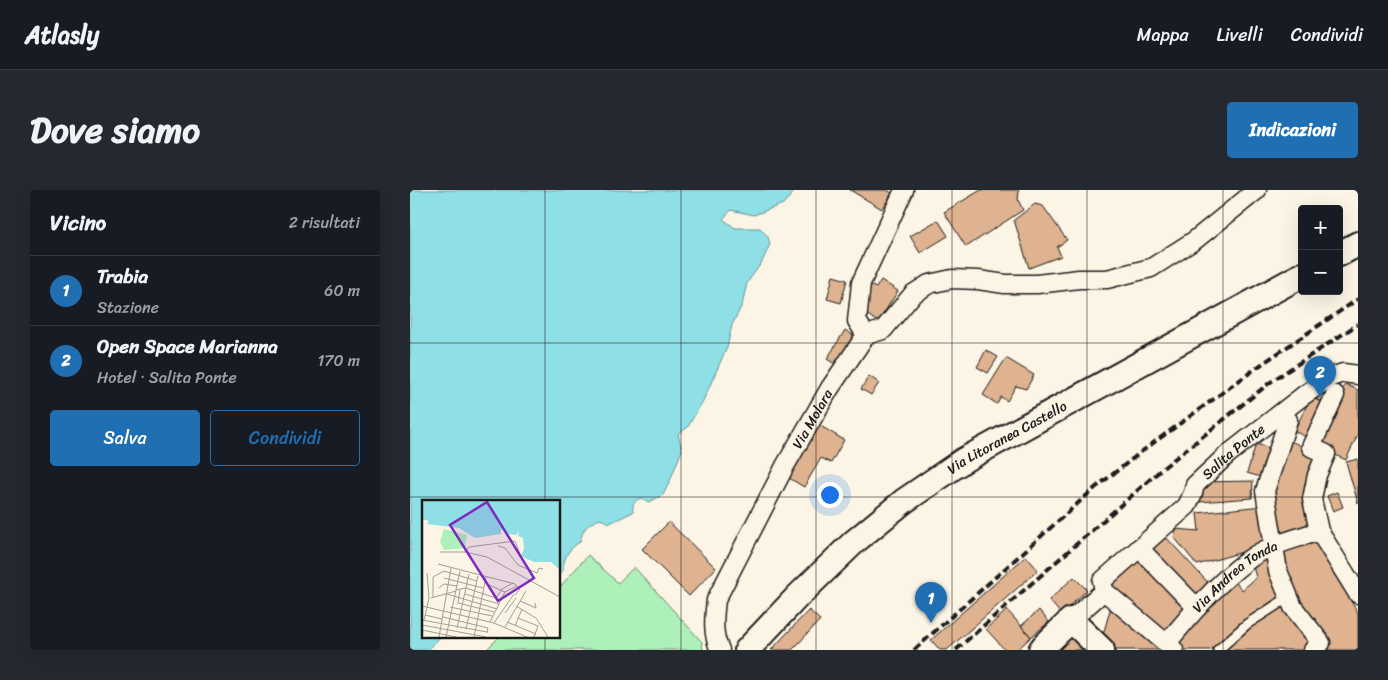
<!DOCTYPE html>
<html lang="it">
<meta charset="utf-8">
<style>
:root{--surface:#171b24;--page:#242831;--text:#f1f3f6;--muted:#9ea1a6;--line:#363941;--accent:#1f6fb2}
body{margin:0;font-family:Sriracha,sans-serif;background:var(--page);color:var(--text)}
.controls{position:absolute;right:15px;top:15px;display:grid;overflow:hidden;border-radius:5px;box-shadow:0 5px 20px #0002}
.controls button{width:45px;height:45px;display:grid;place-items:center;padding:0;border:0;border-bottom:1px solid var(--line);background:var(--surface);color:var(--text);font:25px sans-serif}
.you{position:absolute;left:419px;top:304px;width:18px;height:18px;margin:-12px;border:4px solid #fff;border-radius:50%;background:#1a73e8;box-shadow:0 0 0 8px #1a73e833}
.badge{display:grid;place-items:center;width:32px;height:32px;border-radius:50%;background:var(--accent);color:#fff;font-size:16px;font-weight:700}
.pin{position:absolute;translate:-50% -41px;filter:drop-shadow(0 1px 2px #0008)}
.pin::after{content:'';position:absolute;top:26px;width:18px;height:15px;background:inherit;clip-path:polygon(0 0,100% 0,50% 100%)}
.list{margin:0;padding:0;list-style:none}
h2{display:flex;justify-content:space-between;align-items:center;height:65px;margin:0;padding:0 20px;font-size:21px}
h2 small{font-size:16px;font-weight:400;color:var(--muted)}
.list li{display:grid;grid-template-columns:32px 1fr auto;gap:15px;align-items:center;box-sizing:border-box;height:70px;padding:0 20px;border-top:1px solid var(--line)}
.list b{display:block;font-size:19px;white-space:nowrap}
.list p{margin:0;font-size:16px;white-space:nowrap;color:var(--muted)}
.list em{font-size:16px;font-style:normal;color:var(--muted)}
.actions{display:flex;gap:10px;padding:15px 20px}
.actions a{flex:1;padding:11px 0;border:1px solid var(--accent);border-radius:5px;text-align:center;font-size:18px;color:var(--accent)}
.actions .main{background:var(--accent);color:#fff}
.map{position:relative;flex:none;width:948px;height:460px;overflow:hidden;border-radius:5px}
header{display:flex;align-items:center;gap:30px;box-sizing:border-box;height:70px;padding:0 25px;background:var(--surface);border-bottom:1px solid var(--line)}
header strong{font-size:24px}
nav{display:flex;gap:28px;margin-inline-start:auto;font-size:18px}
.intro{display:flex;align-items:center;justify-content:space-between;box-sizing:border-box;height:120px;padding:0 30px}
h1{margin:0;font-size:35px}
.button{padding:12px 22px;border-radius:5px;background:var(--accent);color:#fff;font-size:18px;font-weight:700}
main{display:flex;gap:30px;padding:0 30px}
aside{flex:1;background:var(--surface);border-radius:5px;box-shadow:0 5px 20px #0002}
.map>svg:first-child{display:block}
.green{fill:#aef0ba;stroke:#65866b}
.water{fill:#8fe0e6;stroke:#619295}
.building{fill:#dfb290;stroke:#1c1c1c}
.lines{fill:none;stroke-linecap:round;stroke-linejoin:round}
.lane-casing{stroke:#1c1c1c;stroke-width:12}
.street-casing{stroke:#1c1c1c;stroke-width:21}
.secondary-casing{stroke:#1c1c1c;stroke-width:28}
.lane{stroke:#fcf5e5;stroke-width:9}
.street{stroke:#fcf5e5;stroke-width:18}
.secondary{stroke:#fcf5e5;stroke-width:24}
.rail{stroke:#1c1c1c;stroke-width:4;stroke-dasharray:8 4;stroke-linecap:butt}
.grid{fill:none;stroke:#1c1c1c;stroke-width:1;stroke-opacity:0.55}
.labels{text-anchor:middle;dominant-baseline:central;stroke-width:4;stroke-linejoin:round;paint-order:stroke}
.street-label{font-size:14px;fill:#1c1c1c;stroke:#fcf5e5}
.inset-road{fill:none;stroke:#a29e95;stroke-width:1}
.view{fill:#7b2cbf;fill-opacity:0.15;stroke:#7b2cbf;stroke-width:2.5}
.inset-edge{fill:none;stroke:#1c1c1c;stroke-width:2.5}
</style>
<header>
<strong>Atlasly</strong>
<nav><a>Mappa</a><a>Livelli</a><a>Condividi</a></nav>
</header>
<div class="intro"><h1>Dove siamo</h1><a class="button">Indicazioni</a></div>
<main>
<aside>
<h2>Vicino<small>2 risultati</small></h2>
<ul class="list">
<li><span class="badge">1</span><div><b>Trabia</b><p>Stazione</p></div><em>60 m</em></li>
<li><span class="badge">2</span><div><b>Open Space Marianna</b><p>Hotel · Salita Ponte</p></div><em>170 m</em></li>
</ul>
<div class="actions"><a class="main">Salva</a><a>Condividi</a></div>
</aside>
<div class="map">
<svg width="948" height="460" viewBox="0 0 948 460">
<rect width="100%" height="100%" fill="#fcf5e5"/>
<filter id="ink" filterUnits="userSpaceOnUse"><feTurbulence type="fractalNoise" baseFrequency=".02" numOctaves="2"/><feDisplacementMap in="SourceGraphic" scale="10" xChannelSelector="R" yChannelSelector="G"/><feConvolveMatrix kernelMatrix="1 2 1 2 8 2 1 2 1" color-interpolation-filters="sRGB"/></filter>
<g filter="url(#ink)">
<path class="green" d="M178,365L208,393L224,377L292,452L293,460H76L90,446H149V398Z"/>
<path class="water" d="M0,0H386L373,14L344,25L321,20L313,29L325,38H350L358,47L360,54L352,72L337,93L332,115L322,135L317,157L293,211L277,238L268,244L272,260L259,293L253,305L239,312L231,308C224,311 222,314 223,322L200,333L190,329C177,334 173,338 170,352C159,358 153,368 153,381L149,383V311H14V446H31L18,460H0Z"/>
<path class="building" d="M440,0H477L482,3L472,19Z
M571,0H608L609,2L608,10L613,20L556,57L534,22Z
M625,14L633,16L657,50L647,57L651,66L619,78L604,30Z
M528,30L538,46L510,63L500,46Z
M423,86L437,90L431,113L417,109Z
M471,90L488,101L468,132L452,121L458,94L466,98Z
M435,140L446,147L428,176L417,169Z
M576,160L588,167L578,183L567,177Z
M596,168L624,185L616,199L606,196L597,211L591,207L587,214L573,205Z
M459,186L469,193L461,205L451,199Z
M935,194L948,200V244L936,270L906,256Z
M906,196L922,204L917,215L901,207Z
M901,207L917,215L900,249L884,241Z
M409,235L434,250L421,273L411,268L394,297L379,288Z
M875,248L907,264L902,339L866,349L860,307Z
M846,254L863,259L854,288L837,283Z
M948,269V313L936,272Z
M843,291L842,308L789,312L791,292Z
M927,302L933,317L923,321L917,306Z
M852,316L857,355L787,375L764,347L766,339L789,341L787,323Z
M259,332L306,378L279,406L232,359Z
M754,345L802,397L787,411L738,358Z
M903,346L948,423V460H912L882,399L870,360Z
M857,362L871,405L836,429L801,460H770L762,452L823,389L832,400L846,388L842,372Z
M728,365L778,420L755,446L697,394Z
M616,366L628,380L537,460H530L521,450Z
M664,387L677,400L651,424L639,410Z
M702,413L757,460H700L691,452Z
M875,413L905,453L895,460H815L851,428Z
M399,420L410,430L388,454L382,460H361Z
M597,420L621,447L607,460H595L576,439Z
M629,420L639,432L621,447L611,436Z
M662,444L678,460H646Z"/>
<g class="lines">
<defs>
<path id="lane" d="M808,460L837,434L879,407"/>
<g id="street">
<path d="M456,145L473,140L503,104L519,94L542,89L568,90L595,94H627L669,89H697L741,78L785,50L847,0"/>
<path d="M925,205L901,257L916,264L907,285L902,309L909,341L948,404"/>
<path d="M872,223L878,230L855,301L868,381L883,417L911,453L903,460"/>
<path d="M729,358L787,418"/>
<path d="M694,401L764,460"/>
<path id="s1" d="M661,430L694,401L692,391L777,316L783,303L785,295L817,265L894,205L921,187L933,183L948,185"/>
<path id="s2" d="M757,453C781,424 807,393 838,370C858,355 885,349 909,341"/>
<path id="s3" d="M310,460C302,445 304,427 306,410L375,276L420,198L456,145L447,131L451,93L494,0"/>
</g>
<g id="secondary">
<path d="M929,64L948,54"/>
<path id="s4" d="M337,460L387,407L444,352L494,311L554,270L892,85"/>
<path d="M631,460L634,456L661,430L692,460"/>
</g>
</defs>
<use href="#lane" class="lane-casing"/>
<use href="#street" class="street-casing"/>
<use href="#secondary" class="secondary-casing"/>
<use href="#lane" class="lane"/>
<use href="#street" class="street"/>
<use href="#secondary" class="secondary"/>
<path class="rail" d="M504,460L685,298L735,259L849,176L948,109
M546,460L753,278L862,191L948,134"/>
</g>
</g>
<path class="grid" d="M135,0V311M271,0V460M406,0V460M542,0V460M677,0V460M813,0V460M0,153H948M0,307H948M135,446V460"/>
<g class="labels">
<g class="street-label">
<text stroke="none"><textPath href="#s3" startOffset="256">Via Molara</textPath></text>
<text stroke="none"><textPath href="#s4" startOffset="338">Via Litoranea Castello</textPath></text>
<text stroke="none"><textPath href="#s1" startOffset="241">Salita Ponte</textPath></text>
<text stroke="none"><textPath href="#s2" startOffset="96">Via Andrea Tonda</textPath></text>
</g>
</g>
<g transform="translate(12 310)">
<rect width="138" height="138" fill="#fcf5e5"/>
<path d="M22,29L45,35L43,48L22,50L18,42Z" fill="#aef0ba"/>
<path d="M0,0H137V69L129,62H112L99,56L102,49L101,38L96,36L97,31L94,35L87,34L79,29V34L53,38L37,28L5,24L7,21L0,19Z" fill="#8fe0e6"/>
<path class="inset-road" d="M76,46L83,48L96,65L115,73L117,68L121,69M18,52H43L65,57L138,97M43,52L47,47L93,41L98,54M16,64L93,84L98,89L93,95M22,78L61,88M67,85L83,92M17,88L22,84L35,86M34,90L44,88L74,98L80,89L91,83M38,90L36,103L72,112M25,94L75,109M43,94L77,104M9,98L34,91M11,98V77L22,71L55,81M98,101L114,108L113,103M0,106L72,123L105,137M94,106L114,118L126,137M28,107L70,116M83,113L94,98M3,115L20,119M21,117L66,128L65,133M96,118L116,126L112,137M0,120L65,132M2,120L7,98L5,73M68,122L83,92L95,86M85,122L114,134M72,123L92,94M0,125L64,137M93,126L100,109M83,127L104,91M35,128L47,74M44,129L56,76M0,130L34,137M17,137L29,68M24,137L38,71M52,137L64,77"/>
<path class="view" d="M65,2L112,78L76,101L28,25Z"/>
<rect width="138" height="138" class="inset-edge"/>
</g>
</svg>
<div class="controls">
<button>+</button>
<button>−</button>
</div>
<div class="you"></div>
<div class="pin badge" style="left:521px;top:433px">1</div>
<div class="pin badge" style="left:910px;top:207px">2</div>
</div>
</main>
